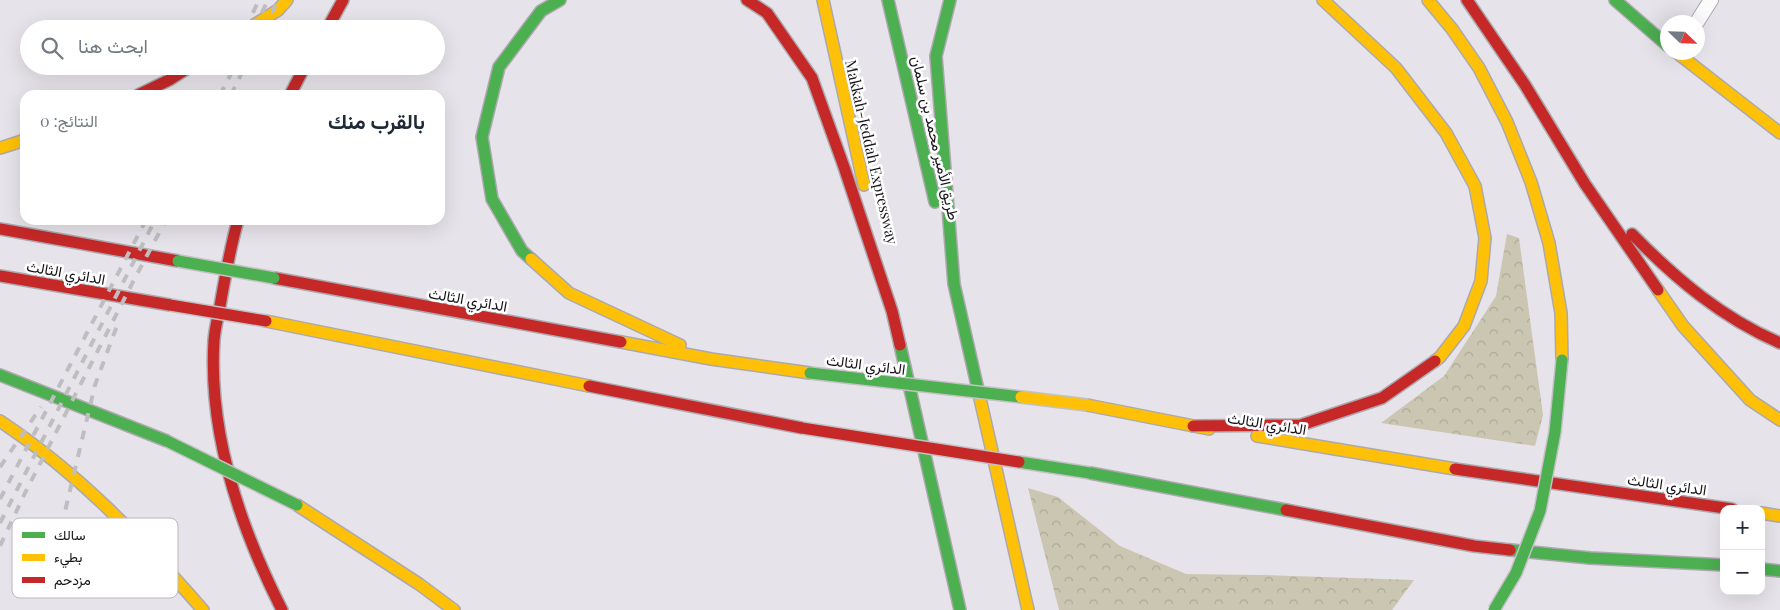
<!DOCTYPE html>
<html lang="ar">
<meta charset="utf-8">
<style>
:root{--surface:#fff;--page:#f2f2f3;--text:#1f2937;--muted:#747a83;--line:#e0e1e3}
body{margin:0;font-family:"Playfair Display",Vazirmatn,serif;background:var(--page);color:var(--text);direction:rtl}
.controls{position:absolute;right:15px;bottom:15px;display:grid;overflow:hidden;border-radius:10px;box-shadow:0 5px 20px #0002}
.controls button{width:45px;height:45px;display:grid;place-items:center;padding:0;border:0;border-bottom:1px solid var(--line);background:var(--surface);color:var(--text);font:25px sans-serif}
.compass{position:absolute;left:1660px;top:15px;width:45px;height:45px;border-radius:50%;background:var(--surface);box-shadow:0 5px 20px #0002;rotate:113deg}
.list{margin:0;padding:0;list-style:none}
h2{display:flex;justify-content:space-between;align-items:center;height:65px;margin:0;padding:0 20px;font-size:21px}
h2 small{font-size:16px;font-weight:400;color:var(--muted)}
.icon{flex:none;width:28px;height:28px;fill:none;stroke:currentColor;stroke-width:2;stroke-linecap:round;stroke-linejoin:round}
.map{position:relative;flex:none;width:1780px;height:610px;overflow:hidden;direction:ltr}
.search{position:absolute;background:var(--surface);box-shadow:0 5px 20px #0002;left:20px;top:20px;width:425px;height:55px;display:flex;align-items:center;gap:12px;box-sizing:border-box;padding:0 18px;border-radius:28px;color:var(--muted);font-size:19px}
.panel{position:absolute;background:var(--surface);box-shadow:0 5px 20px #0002;left:20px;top:90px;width:425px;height:135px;border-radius:15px;direction:rtl}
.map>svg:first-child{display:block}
.forest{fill:url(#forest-crowns)}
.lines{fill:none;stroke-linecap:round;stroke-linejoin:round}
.street-casing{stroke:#aca9ae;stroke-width:16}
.fast-casing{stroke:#aca9ae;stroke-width:14}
.slow-casing{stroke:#aca9ae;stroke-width:14}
.jam-casing{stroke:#aca9ae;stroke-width:14}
.street{stroke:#fbfbfc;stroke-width:14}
.fast{stroke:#4caf50;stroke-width:11}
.slow{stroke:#ffc107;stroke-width:11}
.jam{stroke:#c62828;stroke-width:11}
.rail{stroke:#bebec0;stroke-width:4;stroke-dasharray:9 9;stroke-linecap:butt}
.fast-bridge-casing{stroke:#c3c1c5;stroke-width:14;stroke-linecap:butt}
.slow-bridge-casing{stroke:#c3c1c5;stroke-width:14;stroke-linecap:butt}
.jam-bridge-casing{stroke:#c3c1c5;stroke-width:14;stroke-linecap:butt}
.fast-bridge{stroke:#4caf50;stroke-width:11}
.slow-bridge{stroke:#ffc107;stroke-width:11}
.jam-bridge{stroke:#c62828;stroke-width:11}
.labels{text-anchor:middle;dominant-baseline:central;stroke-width:5;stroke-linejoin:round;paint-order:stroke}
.street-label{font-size:15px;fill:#161418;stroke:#fff}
.key{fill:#fff;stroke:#b9b8ba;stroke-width:1}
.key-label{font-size:14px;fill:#161418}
</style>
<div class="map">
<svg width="1780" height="610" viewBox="0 0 1780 610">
<defs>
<pattern id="forest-crowns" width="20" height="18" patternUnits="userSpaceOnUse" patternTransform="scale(1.25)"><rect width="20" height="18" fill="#cbc6b1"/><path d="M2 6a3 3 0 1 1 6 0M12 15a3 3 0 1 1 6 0" fill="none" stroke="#aea998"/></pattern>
</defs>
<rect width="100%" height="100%" fill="#e7e3ea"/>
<path class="forest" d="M1507,234L1519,238L1543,415L1535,446L1381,423L1444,376L1496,296Z
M1028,488L1058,497L1120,546L1186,574L1262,575L1414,580L1392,610H1059Z"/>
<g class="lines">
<defs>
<path id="street" d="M1697,22L1711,0"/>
<path id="fast" d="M888,0L935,202
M950,0L936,56L954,284L979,394
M1615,0L1668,46
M531,259L522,251L492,199L482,137L499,67L541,11L560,0
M900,345L960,610
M0,375L167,441
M1090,473L1286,510
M1510,550L1590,558L1724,565
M1761,569L1780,571"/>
<path id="slow" d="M823,0L864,185
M1323,0L1396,68L1446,133L1475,186L1485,238L1481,281L1464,326L1440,357L1435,361
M1428,0L1452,29L1479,68L1507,122L1531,182L1549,243L1561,313L1562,360
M248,29L278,10L287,0
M1676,52L1780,133
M0,148L25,140
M531,259L569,293L680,345
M1658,290L1683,326L1750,400L1780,420
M266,321L589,386
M621,342L711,359L810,373
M979,394L1028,610
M1087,405L1209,429
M0,421C80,474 140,538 203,610
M1257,436L1455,469
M297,505L419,584L454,610
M1761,513L1780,516"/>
<path id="jam" d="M747,0L767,13L812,78L844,167L892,311L900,345
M1467,0L1525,85L1585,184L1658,290
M327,29L343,0
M138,95L169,80L191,66
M290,95L305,66
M238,220C230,248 225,277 220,306C218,317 215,328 214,340C208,434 240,527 282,610
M0,229L178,261
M1632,234C1676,279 1722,318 1780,343
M0,276L170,305
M274,278L621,342
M589,386L802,428
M1193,426L1301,425L1382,398L1435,361
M1455,469L1732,509
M1286,510L1474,546L1510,550"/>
</defs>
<use href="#street" class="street-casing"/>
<use href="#fast" class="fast-casing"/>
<use href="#slow" class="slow-casing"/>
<use href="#jam" class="jam-casing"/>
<use href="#street" class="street"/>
<use href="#fast" class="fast"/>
<use href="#slow" class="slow"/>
<use href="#jam" class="jam"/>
<path class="rail" d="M245,29L259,0
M254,29L268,0
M264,29L278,0
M220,95L235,66
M231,95L245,66
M0,467L41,407
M0,499L146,220
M0,523L155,220
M0,546L25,493L136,276L166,220
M45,559L53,537
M53,562L95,385L118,323"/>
<defs>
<path id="fast-bridge" d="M178,261L274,278
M810,373L1021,397
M167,441L297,505
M1019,462L1090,473
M1494,610L1516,573L1540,511L1555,432L1562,360"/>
<path id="slow-bridge" d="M1021,397L1087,405"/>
<path id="jam-bridge" d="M170,305L266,321
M802,428L1019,462"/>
</defs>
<use href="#fast-bridge" class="fast-bridge-casing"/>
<use href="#slow-bridge" class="slow-bridge-casing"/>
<use href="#jam-bridge" class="jam-bridge-casing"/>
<use href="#fast-bridge" class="fast-bridge"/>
<use href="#slow-bridge" class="slow-bridge"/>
<use href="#jam-bridge" class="jam-bridge"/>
</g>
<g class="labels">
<g class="street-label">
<text transform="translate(936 138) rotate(77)">طريق الأمير محمد بن سلمان</text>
<text transform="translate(872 152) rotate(77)">Makkah-Jeddah Expressway</text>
<text transform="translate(66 272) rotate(10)">الدائري الثالث</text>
<text transform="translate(468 299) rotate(10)">الدائري الثالث</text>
<text transform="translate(866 364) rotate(7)">الدائري الثالث</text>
<text transform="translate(1267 423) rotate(9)">الدائري الثالث</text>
<text transform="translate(1667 484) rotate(8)">الدائري الثالث</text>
</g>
</g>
<rect x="12" y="518" width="166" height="80" rx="8" class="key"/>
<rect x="22" y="532" width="23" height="6" fill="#4caf50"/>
<rect x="22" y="554" width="23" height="7" fill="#ffc107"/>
<rect x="22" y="577" width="23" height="6" fill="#c62828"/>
<g class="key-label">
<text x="54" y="540">سالك</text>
<text x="54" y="562">بطيء</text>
<text x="54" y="585">مزدحم</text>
</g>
</svg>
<div class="controls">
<button>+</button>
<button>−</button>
</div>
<svg class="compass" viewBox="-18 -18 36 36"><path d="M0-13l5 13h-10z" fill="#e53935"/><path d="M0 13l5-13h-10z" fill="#747a83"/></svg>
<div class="search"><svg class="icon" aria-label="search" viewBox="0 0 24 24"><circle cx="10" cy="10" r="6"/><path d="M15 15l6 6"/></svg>ابحث هنا</div>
<section class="panel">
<h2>بالقرب منك<small>النتائج: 0</small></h2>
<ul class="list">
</ul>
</section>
</div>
